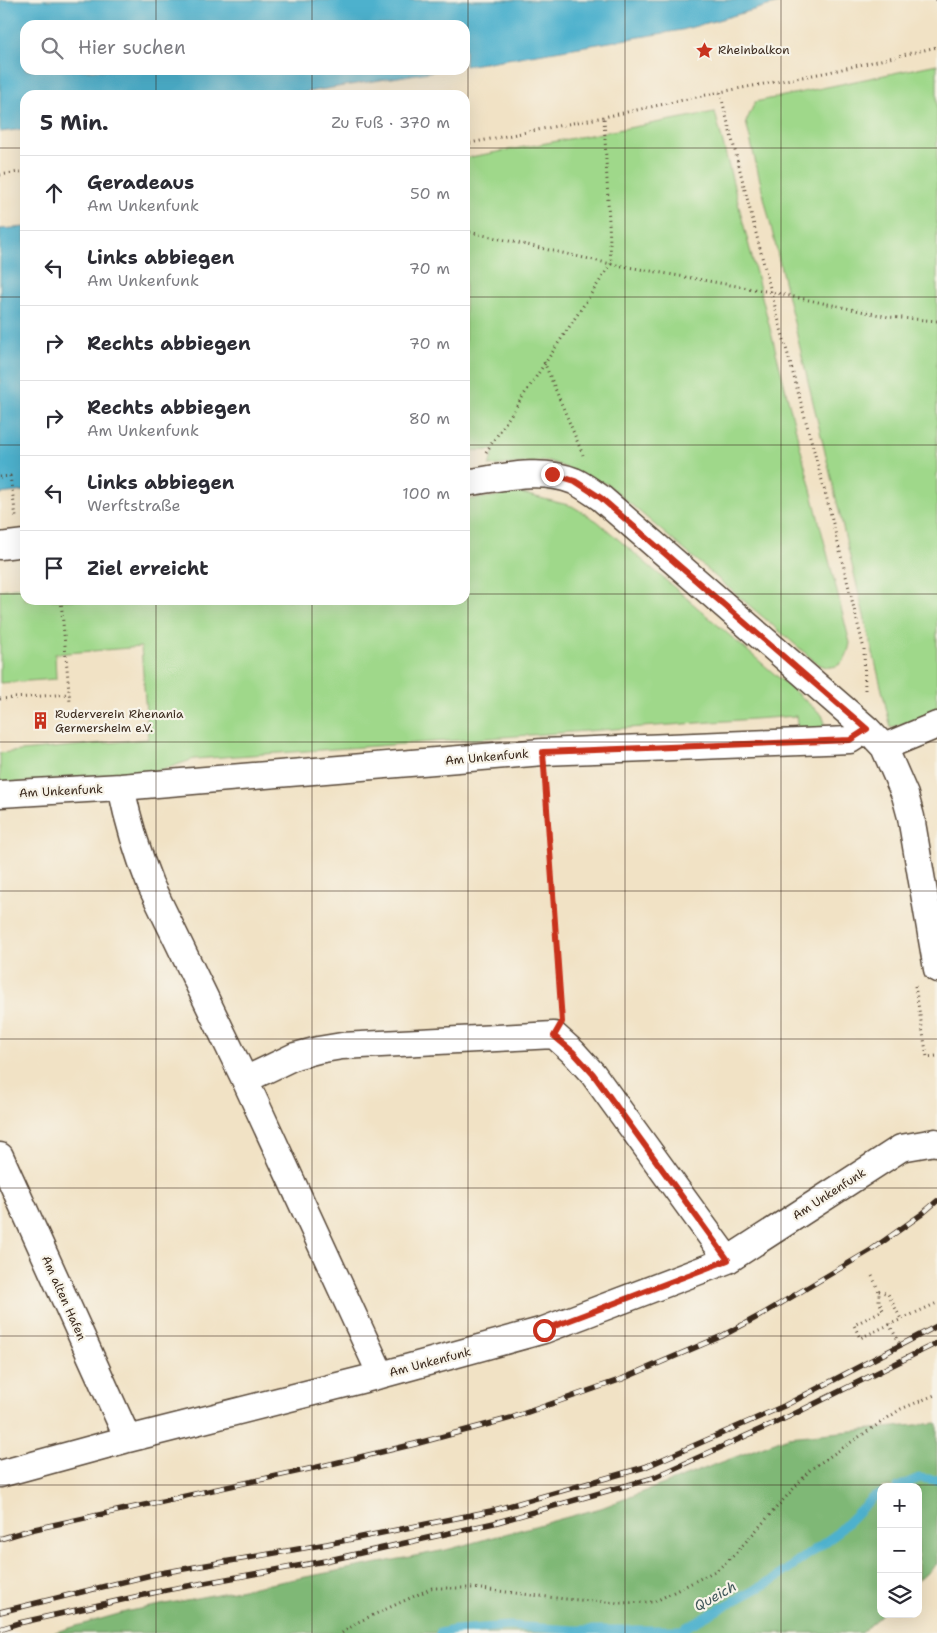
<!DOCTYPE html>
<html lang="de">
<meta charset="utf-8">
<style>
:root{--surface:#fff;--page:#f2f2f3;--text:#2b2b33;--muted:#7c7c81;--line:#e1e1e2}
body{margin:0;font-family:"Shantell Sans",sans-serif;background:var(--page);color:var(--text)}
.controls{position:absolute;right:15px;bottom:15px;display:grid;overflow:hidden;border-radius:10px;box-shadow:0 5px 20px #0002}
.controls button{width:45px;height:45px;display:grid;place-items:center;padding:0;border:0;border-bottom:1px solid var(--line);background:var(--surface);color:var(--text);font:25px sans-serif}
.stop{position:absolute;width:15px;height:15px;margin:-11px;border:4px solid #c8321e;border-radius:50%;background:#fff}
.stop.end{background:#c8321e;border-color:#fff;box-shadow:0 1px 5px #0008}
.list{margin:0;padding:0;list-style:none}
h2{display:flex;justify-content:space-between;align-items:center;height:65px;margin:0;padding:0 20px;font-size:21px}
h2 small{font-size:16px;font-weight:400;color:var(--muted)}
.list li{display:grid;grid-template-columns:32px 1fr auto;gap:15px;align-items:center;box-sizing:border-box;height:75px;padding:0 20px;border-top:1px solid var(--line)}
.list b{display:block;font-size:19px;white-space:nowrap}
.list p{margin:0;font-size:16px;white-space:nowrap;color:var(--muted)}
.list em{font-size:16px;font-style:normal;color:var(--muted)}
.icon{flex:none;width:28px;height:28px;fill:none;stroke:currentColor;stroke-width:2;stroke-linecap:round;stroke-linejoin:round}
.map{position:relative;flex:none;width:937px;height:1633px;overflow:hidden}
.search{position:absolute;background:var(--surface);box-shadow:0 5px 20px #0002;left:20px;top:20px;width:450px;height:55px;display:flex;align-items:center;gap:12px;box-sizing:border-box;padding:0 18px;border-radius:15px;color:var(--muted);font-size:19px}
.panel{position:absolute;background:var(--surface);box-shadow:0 5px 20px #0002;left:20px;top:90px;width:450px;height:515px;border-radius:15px}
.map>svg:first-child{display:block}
.green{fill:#9fd88a;stroke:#6d8154}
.forest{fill:#7fb876;stroke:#5d714a}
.water{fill:#4eb1cd;stroke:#446e76}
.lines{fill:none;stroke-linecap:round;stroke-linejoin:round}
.stream{stroke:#4eb1cd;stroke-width:9}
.minor-casing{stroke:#564637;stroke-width:29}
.path{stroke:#564637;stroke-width:3;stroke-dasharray:1 4;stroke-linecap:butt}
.minor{stroke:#fff;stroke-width:26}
.rail-casing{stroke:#3b2a1e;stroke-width:5.5}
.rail{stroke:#f7f3e8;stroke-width:4;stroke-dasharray:11;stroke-linecap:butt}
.route{stroke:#c8321e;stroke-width:6}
.grid{fill:none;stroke:#3b2a1e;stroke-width:1;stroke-opacity:0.55}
.labels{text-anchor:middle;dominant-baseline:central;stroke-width:4.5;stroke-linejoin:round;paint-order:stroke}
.poi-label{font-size:12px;fill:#3b2a1e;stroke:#f7f3e8;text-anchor:start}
.street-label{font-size:12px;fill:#3b2a1e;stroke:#f7f3e8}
.water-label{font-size:14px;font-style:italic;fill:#42595b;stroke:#f7f3e8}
</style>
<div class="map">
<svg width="937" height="1633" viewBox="0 0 937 1633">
<rect width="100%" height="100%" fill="#f7f3e8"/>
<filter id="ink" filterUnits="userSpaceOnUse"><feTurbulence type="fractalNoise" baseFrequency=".02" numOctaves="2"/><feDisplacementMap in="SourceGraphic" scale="10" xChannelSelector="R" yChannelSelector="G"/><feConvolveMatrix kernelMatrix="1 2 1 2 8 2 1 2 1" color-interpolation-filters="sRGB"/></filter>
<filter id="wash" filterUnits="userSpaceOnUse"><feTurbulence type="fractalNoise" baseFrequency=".0096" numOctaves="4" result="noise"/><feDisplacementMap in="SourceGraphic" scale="20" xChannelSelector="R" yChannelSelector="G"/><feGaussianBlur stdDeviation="1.12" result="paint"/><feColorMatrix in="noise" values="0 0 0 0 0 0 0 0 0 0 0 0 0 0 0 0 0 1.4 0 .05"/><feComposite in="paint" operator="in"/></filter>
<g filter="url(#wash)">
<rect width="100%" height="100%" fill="#f1e2c5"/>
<path class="green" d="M937,64V711L891,728L746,122L755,102Z
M715,112L850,643C848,654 844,667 830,667C827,668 821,665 818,664L607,484L549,461L489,466L494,450L465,451V158Z
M520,493L572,506L597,521L822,715L825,723L822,730L798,731L796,716L194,759L162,770L150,772L0,784V753L148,739L141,647L55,654L56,679L0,683V590L25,586V600H465V503L466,500Z"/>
<path class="forest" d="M937,1423V1564L918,1581V1487H881V1614H882L861,1633H52L129,1611L446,1550L601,1508L788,1437Z"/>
<path class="water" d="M0,0H789L682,30L465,66V25H25V70H441L289,95H25V129L0,132Z
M25,227V491L0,494V229Z"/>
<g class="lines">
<path class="stream" d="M898,1487L919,1478L937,1480
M440,1633L455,1630L510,1626L574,1630H681L773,1580L835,1535L872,1498L881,1494"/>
</g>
</g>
<g filter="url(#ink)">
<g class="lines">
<defs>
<path id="minor" d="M465,483C500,478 540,467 574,481C583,485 592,492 601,498L867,729L884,747L905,795L911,817L937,969
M0,546L25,543
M884,747L937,725
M121,787C128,821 137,852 150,884L245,1080L381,1375
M0,794L121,787L543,752L850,740L867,729
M245,1080L295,1056L318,1050L342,1046L554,1035L573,1052L593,1074L728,1260
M0,1156L128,1439
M0,1474L128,1439L381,1375L544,1330L728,1260L901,1148L935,1142L937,1143"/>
</defs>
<use href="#minor" class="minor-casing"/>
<path class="path" d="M937,0V1
M465,144L604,117L720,92
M0,175L25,171
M465,231L611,264L771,292L889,317L937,321
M544,362L583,455
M486,452L611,264L604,117
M0,477L10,476L16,517
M61,600L70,702
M865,690L864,649L827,499L771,292L720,92L829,72L937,47
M0,699L70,694
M545,778L561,1011
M915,986L927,1057L937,1056
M872,1276L879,1291V1301L883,1310L854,1325L860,1338L937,1303
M879,1291L888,1294L901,1319
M889,1324L899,1342
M342,1633L358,1622L432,1588H473L565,1599L620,1603L654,1602L717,1570L734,1555L811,1469L901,1409L937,1394"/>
<use href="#minor" class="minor"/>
<defs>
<path id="rail" d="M0,1539L30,1530L318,1467L415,1444L511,1418L622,1379L722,1336L761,1315L871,1250L922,1214L937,1201
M0,1612L155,1574L327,1544L491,1511L645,1467L784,1406L937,1326
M0,1629L19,1623L166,1590L325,1561L494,1523L653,1478L790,1416L937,1343"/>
</defs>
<use href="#rail" class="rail-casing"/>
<use href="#rail" class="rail"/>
</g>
</g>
<g class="lines" filter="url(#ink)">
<path class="route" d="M544,1330L728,1260L593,1074L573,1052L554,1036L562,1022L543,752L850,740L867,729L601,498L575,481L552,474"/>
</g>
<path class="grid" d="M156,0V25M312,0V25M468,0V1633M625,0V1633M781,0V1633M156,70V95M312,70V95M0,148H25M465,148H937M0,297H25M465,297H937M0,445H25M465,445H937M0,594H25M465,594H937M156,600V1633M312,600V1633M0,742H937M0,891H937M0,1039H937M0,1188H937M0,1336H937M0,1485H937"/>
<defs>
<symbol id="sight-bare" viewBox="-9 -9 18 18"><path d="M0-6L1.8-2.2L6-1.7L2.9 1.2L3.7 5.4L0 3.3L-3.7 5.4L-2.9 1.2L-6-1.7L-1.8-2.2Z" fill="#c8321e" stroke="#f7f3e8" stroke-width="2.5" paint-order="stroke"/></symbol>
<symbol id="building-bare" viewBox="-9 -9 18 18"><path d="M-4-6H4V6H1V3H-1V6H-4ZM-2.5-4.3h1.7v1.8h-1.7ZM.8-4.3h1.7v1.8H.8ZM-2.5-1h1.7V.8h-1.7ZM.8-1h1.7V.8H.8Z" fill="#c8321e" stroke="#f7f3e8" stroke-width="2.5" paint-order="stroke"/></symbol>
</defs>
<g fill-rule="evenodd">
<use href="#sight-bare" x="692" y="38" width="25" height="25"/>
<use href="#building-bare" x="28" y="708" width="25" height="25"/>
</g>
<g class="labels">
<g class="poi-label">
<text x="718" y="50">Rheinbalkon</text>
<text x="55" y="714">Ruderverein Rhenania<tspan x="55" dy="14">Germersheim e.V.</tspan></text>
</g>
<g class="street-label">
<text transform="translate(487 757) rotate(-5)">Am Unkenfunk</text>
<text transform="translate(61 791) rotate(-3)">Am Unkenfunk</text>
<text transform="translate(829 1194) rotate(-33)">Am Unkenfunk</text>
<text transform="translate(64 1298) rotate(66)">Am alten Hafen</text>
<text transform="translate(430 1362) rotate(-15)">Am Unkenfunk</text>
</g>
<g class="water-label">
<text transform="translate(715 1596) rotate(-29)">Queich</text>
</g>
</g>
</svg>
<div class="controls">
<button>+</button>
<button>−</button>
<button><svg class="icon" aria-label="layers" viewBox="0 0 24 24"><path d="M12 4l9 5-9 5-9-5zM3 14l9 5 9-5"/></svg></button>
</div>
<div class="stop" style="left:544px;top:1330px"></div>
<div class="stop end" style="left:552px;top:474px"></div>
<div class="search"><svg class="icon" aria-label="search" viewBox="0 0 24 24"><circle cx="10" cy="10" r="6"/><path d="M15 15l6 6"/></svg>Hier suchen</div>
<section class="panel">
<h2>5 Min.<small>Zu Fuß · 370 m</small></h2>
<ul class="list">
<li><svg class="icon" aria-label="ahead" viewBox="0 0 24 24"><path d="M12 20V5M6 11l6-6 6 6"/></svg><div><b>Geradeaus</b><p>Am Unkenfunk</p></div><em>50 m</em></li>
<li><svg class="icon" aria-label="left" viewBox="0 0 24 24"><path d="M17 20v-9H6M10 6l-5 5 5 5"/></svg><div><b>Links abbiegen</b><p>Am Unkenfunk</p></div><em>70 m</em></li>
<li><svg class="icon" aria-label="right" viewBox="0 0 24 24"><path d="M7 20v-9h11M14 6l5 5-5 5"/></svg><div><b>Rechts abbiegen</b></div><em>70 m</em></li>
<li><svg class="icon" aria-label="right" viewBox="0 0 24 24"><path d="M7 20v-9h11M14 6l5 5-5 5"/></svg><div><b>Rechts abbiegen</b><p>Am Unkenfunk</p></div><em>80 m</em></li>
<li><svg class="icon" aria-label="left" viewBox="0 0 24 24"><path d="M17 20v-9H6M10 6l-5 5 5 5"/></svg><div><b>Links abbiegen</b><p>Werftstraße</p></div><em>100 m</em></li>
<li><svg class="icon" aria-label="arrive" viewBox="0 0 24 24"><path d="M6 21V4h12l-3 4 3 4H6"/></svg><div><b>Ziel erreicht</b></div></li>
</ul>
</section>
</div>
